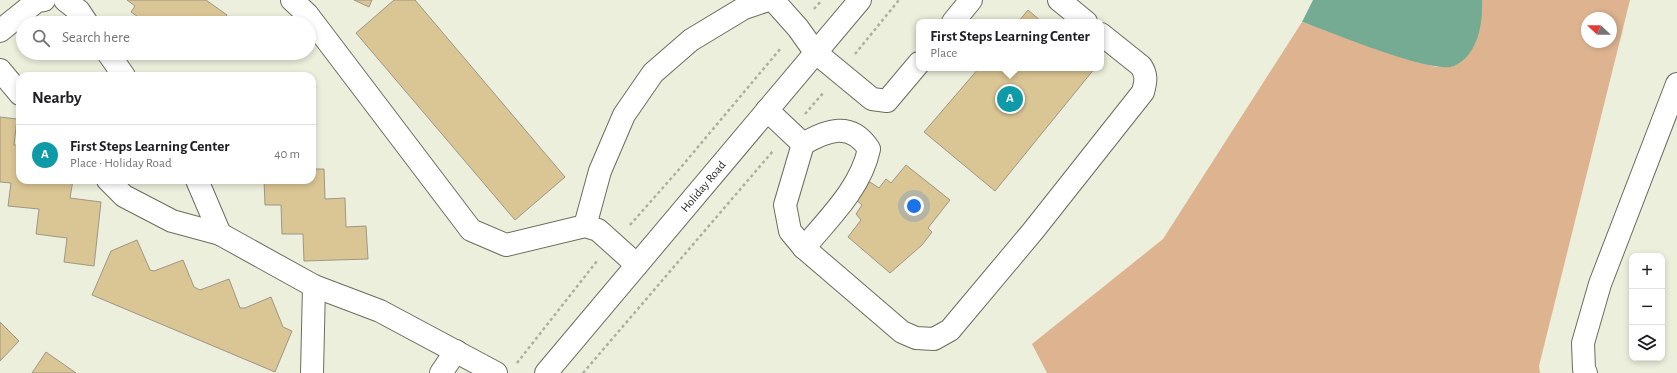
<!DOCTYPE html>
<meta charset="utf-8">
<style>
:root{--surface:#fff;--page:#f2f2f2;--text:#202124;--muted:#757577;--line:#e0e0e0;--accent:#be4191}
body{margin:0;font-family:"Alegreya Sans",sans-serif;background:var(--page);color:var(--text)}
.controls{position:absolute;right:12px;bottom:12px;display:grid;overflow:hidden;border-radius:8px;box-shadow:0 2px 6px #0003}
.controls button{width:36px;height:36px;display:grid;place-items:center;padding:0;border:0;border-bottom:1px solid var(--line);background:var(--surface);color:var(--text);font:20px sans-serif}
.compass{position:absolute;left:1581px;top:12px;width:36px;height:36px;border-radius:50%;background:var(--surface);box-shadow:0 2px 6px #0003;rotate:292deg}
.you{position:absolute;left:914px;top:206px;width:14px;height:14px;margin:-10px;border:3px solid #fff;border-radius:50%;background:#1a73e8;box-shadow:0 0 0 6px #1a73e833}
.badge{display:grid;place-items:center;width:26px;height:26px;border-radius:50%;background:var(--accent);color:#fff;font-size:13px;font-weight:700}
.pin{position:absolute;translate:-50% -50%;border:2px solid #fff;box-shadow:0 1px 4px #0006}
.popup{position:absolute;left:916px;top:19px;width:188px;height:52px;box-sizing:border-box;display:grid;place-content:center;border-radius:8px;background:var(--surface);filter:drop-shadow(0 1px 3px #0005);font-size:13px;white-space:nowrap;color:var(--muted)}
.popup b{font-size:15px;color:var(--text)}
.popup::after{content:'';position:absolute;left:50%;top:100%;margin-left:-8px;border:8px solid transparent;border-top-color:var(--surface)}
.list{margin:0;padding:0;list-style:none}
h2{display:flex;justify-content:space-between;align-items:center;height:52px;margin:0;padding:0 16px;font-size:17px}
h2 small{font-size:13px;font-weight:400;color:var(--muted)}
.list li{display:grid;grid-template-columns:26px 1fr auto;gap:12px;align-items:center;box-sizing:border-box;height:60px;padding:0 16px;border-top:1px solid var(--line)}
.list b{display:block;font-size:15px;white-space:nowrap}
.list p{margin:0;font-size:13px;white-space:nowrap;color:var(--muted)}
.list em{font-size:13px;font-style:normal;color:var(--muted)}
.icon{flex:none;width:22px;height:22px;fill:none;stroke:currentColor;stroke-width:2;stroke-linecap:round;stroke-linejoin:round}
.map{position:relative;flex:none;width:1677px;height:373px;overflow:hidden}
.search{position:absolute;background:var(--surface);box-shadow:0 2px 6px #0003;left:16px;top:16px;width:300px;height:44px;display:flex;align-items:center;gap:10px;box-sizing:border-box;padding:0 14px;border-radius:22px;color:var(--muted);font-size:15px}
.panel{position:absolute;background:var(--surface);box-shadow:0 2px 6px #0003;left:16px;top:72px;width:300px;height:112px;border-radius:12px}
.map>svg:first-child{display:block}
.forest{fill:#deb490;fill-rule:evenodd}
.water{fill:#74ab92}
.building{fill:#dac594;stroke:#9e9786}
.lines{fill:none;stroke-linecap:round;stroke-linejoin:round}
.minor-casing{stroke:#6b6e5d;stroke-width:24}
.path{stroke:#acaf9f;stroke-width:2.5;stroke-dasharray:3 3;stroke-linecap:butt}
.minor{stroke:#fff;stroke-width:22}
.labels{text-anchor:middle;dominant-baseline:central;stroke-width:3.5;stroke-linejoin:round;paint-order:stroke}
.street-label{font-size:12px;fill:#272821;stroke:#ecefdc}
</style>
<div class="map">
<svg width="1677" height="373" viewBox="0 0 1677 373">
<rect width="100%" height="100%" fill="#ecefdc"/>
<path class="forest" d="M1482,0H1630L1539,366L1540,373H1047L1032,344L1163,239L1302,22L1418,62L1436,67H1452L1482,11ZM1587,18H1611V42H1587Z"/>
<path class="water" d="M1313,0H1482C1483,24 1478,55 1454,66C1432,75 1329,31 1302,22Z"/>
<path class="building" d="M127,0H206L227,15L222,23H147L131,12L135,6Z
M354,0H372L369,7Z
M394,0H415L565,177L515,220L356,33Z
M1028,10L1042,22H1018Z
M176,53H190L185,60Z
M979,68H1095L995,191L924,132Z
M0,117L17,119L14,145H20V180H73L70,198L101,202L94,266L64,262L67,238L36,234L39,209L8,206L11,183L0,182Z
M906,165L950,200L928,228L932,232L922,245L890,273L848,237L861,220L856,214L862,205L855,199L870,182L879,188L886,179L891,183Z
M312,169H324L325,199L345,198L346,227L366,226L368,259L304,261L303,234H282L281,205H265L264,180H312Z
M137,240L150,270L154,271L183,260L194,287L200,290L229,279L240,308H245L271,297L283,327L292,331L275,372L92,295L111,251Z
M0,322L19,341L0,361Z
M46,352L76,373H32Z"/>
<g class="lines">
<defs>
<g id="minor">
<path d="M65,0L79,11L87,23"/>
<path d="M292,0L307,14L471,230L506,245L585,226L598,230L637,265"/>
<path d="M773,0L798,28L815,52L872,99L887,101L919,63"/>
<path d="M1059,0L1086,22"/>
<path d="M953,22L971,0"/>
<path d="M0,31L37,1L44,0"/>
<path d="M108,53L124,76"/>
<path d="M0,70L20,94"/>
<path d="M767,110L803,144L785,205L790,231L804,248L902,332L916,338L934,339L950,330L1033,231L1143,92C1146,81 1147,75 1141,66L1101,34"/>
<path d="M803,144C827,130 851,121 869,149C861,188 828,219 804,248"/>
<path d="M108,180L124,196L172,221L220,234L314,286L380,311L496,373"/>
<path d="M197,180L220,234"/>
<path d="M585,226L600,171L624,115L653,73L691,40L744,8L768,0"/>
<path d="M312,373L314,286"/>
<path d="M441,373L456,351"/>
<path id="s1" d="M546,373L860,0"/>
<path d="M1586,373L1584,369L1583,343L1600,284L1677,84"/>
</g>
</defs>
<use href="#minor" class="minor-casing"/>
<path class="path" d="M814,9L822,0
M855,54L899,0
M805,114L824,92
M630,225L682,166L781,48
M517,363L597,261
M583,373L773,151"/>
<use href="#minor" class="minor"/>
</g>
<g class="labels">
<g class="street-label">
<text stroke="none"><textPath href="#s1" startOffset="244">Holiday Road</textPath></text>
</g>
</g>
</svg>
<div class="controls">
<button>+</button>
<button>−</button>
<button><svg class="icon" aria-label="layers" viewBox="0 0 24 24"><path d="M12 4l9 5-9 5-9-5zM3 14l9 5 9-5"/></svg></button>
</div>
<svg class="compass" viewBox="-18 -18 36 36"><path d="M0-13l5 13h-10z" fill="#e53935"/><path d="M0 13l5-13h-10z" fill="#757577"/></svg>
<div class="you"></div>
<div class="pin badge" style="left:1010px;top:99px;background:#0f9aa8">A</div>
<div class="popup"><b>First Steps Learning Center</b>Place</div>
<div class="search"><svg class="icon" aria-label="search" viewBox="0 0 24 24"><circle cx="10" cy="10" r="6"/><path d="M15 15l6 6"/></svg>Search here</div>
<section class="panel">
<h2>Nearby<small></small></h2>
<ul class="list">
<li><span class="badge" style="background:#0f9aa8">A</span><div><b>First Steps Learning Center</b><p>Place · Holiday Road</p></div><em>40 m</em></li>
</ul>
</section>
</div>
